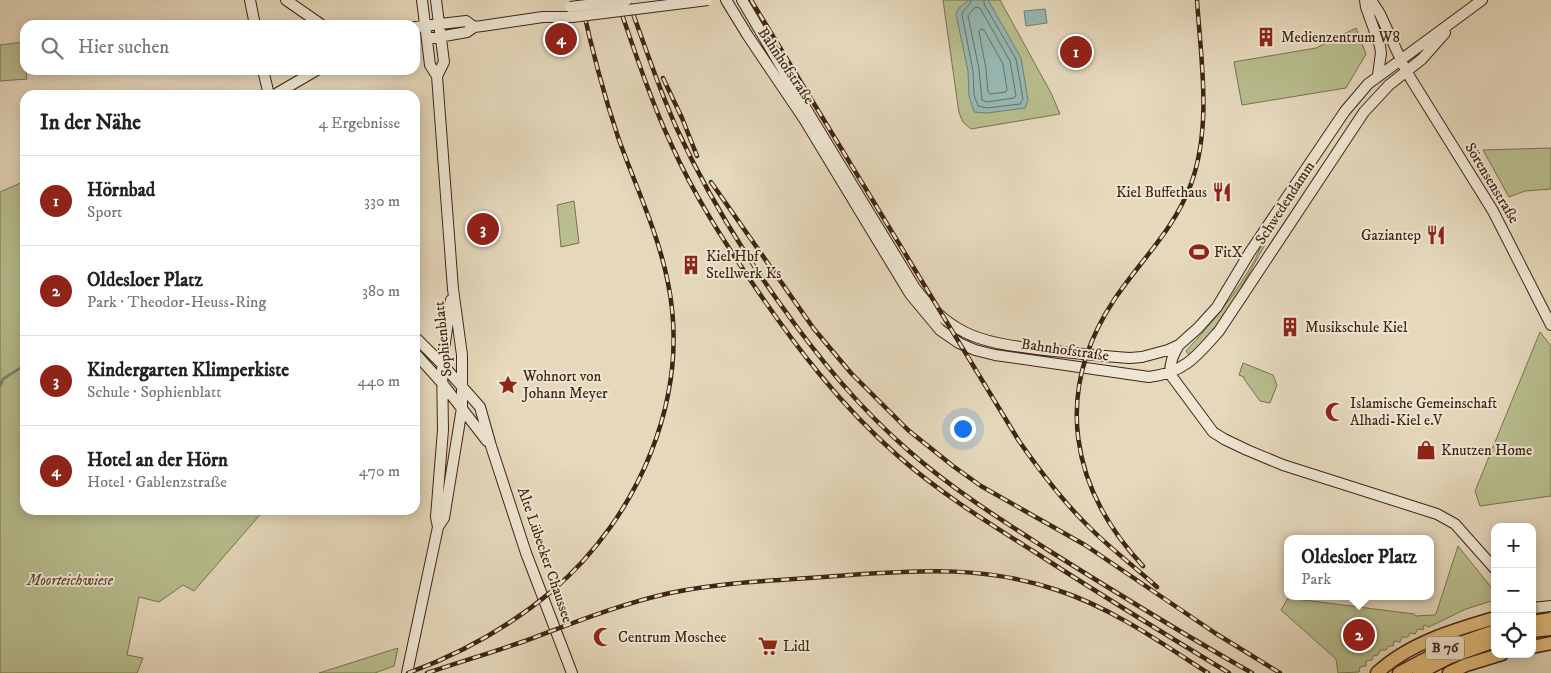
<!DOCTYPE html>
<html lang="de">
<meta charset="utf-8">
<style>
:root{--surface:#fff;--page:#f2f2f2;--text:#222;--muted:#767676;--line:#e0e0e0;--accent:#8f2418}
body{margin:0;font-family:"IM FELL DW Pica",serif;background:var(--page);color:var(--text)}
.controls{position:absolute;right:15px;bottom:15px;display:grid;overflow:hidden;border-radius:10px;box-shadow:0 2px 12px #0003}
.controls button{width:45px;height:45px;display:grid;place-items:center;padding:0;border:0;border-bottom:1px solid var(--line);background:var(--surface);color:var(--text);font:25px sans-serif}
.you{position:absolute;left:962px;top:428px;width:18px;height:18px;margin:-12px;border:4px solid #fff;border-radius:50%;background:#1a73e8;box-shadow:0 0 0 8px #1a73e833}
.badge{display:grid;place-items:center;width:32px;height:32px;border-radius:50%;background:var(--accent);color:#fff;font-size:16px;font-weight:700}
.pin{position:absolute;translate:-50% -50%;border:2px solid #fff;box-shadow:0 1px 5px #0006}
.popup{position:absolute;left:1284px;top:535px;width:150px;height:65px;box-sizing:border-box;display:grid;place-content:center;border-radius:10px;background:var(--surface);filter:drop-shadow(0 1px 4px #0005);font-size:16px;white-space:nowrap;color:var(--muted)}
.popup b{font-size:19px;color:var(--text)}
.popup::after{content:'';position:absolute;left:50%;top:100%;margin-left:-10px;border:10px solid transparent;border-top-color:var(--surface)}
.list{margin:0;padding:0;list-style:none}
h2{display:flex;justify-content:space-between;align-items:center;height:65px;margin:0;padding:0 20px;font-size:21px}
h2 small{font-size:16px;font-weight:400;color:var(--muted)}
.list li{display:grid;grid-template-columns:32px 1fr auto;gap:15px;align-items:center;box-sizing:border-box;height:90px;padding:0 20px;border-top:1px solid var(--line)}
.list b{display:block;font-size:19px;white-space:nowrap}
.list p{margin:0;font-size:16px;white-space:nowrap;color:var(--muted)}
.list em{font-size:16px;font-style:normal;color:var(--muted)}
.icon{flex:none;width:28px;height:28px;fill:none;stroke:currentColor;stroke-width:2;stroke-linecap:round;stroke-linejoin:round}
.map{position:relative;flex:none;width:1551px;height:673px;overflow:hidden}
.search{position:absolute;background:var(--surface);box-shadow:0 2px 12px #0003;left:20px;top:20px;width:400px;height:55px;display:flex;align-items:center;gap:12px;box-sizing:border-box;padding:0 18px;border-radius:15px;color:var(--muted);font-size:19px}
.panel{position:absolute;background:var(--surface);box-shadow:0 2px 12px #0003;left:20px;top:90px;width:400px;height:425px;border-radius:15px}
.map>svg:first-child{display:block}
.green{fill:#b8be8e;stroke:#7c7150}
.water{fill:#96b9b4;stroke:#747d74}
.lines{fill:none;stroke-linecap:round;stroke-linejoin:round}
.shore{stroke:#6c6e64;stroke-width:1}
.stream{stroke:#747d74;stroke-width:2.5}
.secondary-casing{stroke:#412413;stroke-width:12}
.highway-casing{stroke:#412413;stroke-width:15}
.secondary{stroke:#eee6d3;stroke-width:10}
.highway{stroke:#e2bc7e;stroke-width:12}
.rail-casing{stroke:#412413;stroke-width:4.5}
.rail{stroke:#eee6d3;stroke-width:2.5;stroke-dasharray:8;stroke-linecap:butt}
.secondary-bridge-casing{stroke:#412413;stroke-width:12;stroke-linecap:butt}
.highway-bridge-casing{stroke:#412413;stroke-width:15;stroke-linecap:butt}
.secondary-bridge{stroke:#eee6d3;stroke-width:10}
.highway-bridge{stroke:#e2bc7e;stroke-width:12}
.labels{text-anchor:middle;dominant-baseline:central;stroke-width:4;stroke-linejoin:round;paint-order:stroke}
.shield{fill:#eee6d3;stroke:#755e4d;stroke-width:1}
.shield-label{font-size:14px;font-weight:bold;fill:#412413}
.poi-label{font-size:15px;fill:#412413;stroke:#eee6d3;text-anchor:start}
.street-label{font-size:15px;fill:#412413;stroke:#eee6d3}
.park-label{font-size:15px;font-style:italic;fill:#5f4a32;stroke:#eee6d3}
</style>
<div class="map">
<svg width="1551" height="673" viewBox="0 0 1551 673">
<rect width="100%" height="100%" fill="#e5d8bb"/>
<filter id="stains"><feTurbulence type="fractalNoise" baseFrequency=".004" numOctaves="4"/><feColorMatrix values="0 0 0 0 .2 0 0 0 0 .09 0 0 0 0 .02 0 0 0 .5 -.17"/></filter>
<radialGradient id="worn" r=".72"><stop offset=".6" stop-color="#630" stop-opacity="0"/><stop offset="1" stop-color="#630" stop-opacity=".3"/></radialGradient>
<path class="green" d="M943,0H1000L1051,93L1060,114L971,129L963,122L959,113Z
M1356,28L1366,54L1346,88L1242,105L1234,62L1316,48Z
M24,42L25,70H26L27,79L0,81V45Z
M1551,148V189L1525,191L1509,197L1483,150Z
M25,181V510H264L194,591L183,585L159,602L139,597L127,655L143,658L137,673H0V192Z
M574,201L579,243L561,247L557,205Z
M1263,241L1266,243C1248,273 1219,336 1189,355L1186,351C1212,323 1235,295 1253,263C1257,256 1260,248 1263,241Z
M1540,332L1551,346V496L1480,506L1475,491Z
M1243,363L1273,375L1277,385L1270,403L1260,401L1244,379V377L1239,375Z
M1458,546L1495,592V600L1466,609L1429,627L1424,625L1423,630L1418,629L1415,634L1410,633L1408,637H1402L1400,642L1394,641L1393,646H1388L1386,650H1380L1378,655L1373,656L1372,660L1366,661V666L1360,667L1359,672L1338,673L1336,659L1281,610L1288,598L1414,614L1416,616L1434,615L1436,614Z
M398,648L394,666L375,673H319Z"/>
<path class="water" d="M969,0H988L1021,58L1028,100L1025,108L987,113L974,112L969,96L968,71L956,14L959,8Z
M1045,9L1047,23L1026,26L1024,11Z"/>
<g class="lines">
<path class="shore" d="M971,0C971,7 963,8 962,15L973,71L974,95L978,106L987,108L1020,104L1023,99L1016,59L984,4V0
M976,7L980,8L1010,61L1016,96L1014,98L987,102L982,100L979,69L968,16Z
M981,29L984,30L1003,64L1007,89L1006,92L990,94L988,92L986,69L979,32Z"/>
<path class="stream" d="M0,386L3,379L25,365"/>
<defs>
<path id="secondary" d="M250,0L255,25
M286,0L322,25
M422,0L430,65L437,76L453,289L462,355V408L444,518L438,527
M436,0L444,62L437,76
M726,0L748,36L804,119L910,294L940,330L959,343L975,350L995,355L1149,377C1184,373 1197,356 1219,331L1364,112L1389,85L1422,59L1445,33
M742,0L808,112L915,288C953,339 986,343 1045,350C1073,353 1101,356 1130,358L1142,357L1168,350L1179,345L1198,328L1217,307L1250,252L1345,111L1368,84L1482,0
M1365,0L1366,7L1380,46L1381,53L1378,75
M1371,0L1380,14L1406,71L1493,211L1551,325
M415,27L466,21L474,27
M427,39L467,32L474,27L482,26L543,17H572
M263,70L269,95
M274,95L317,70
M415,337L442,364L480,407L491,446L526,553L572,673
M1179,345C1173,355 1170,362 1170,374L1213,432L1224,439L1247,450L1283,465L1437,514L1455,524L1495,569
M415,353L442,383L487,441
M1533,608L1551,606
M407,673L438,527L436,517L443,430L442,364L451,300"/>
<path id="highway" d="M1532,608H1533
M1532,647L1551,643
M1377,673C1409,643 1454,630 1495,618
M1399,673L1446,648L1495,631
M1419,673L1450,657L1495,641
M1449,673L1466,665L1502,654"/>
</defs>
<use href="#secondary" class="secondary-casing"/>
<use href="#highway" class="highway-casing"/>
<use href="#secondary" class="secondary"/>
<use href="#highway" class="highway"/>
<defs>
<path id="rail" d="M617,0C634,49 650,99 672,146C694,195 723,240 753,284C795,346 841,406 898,456C940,493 987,522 1033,551C1098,593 1163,633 1229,673
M628,0C644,43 658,87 677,129C705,190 739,246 778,301C817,356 858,407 909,451C952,489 1000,519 1048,550C1115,592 1183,634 1252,673
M751,0L1019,441C1040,471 1063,502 1090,528C1111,549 1135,567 1157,587
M663,78L682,118L697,156
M711,182L814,329L851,373L908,430L953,466L981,486L1085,545L1215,633L1280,673
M1143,566C1070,488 1053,392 1114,300C1140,261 1174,230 1191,184C1212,126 1201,61 1197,0
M408,673C460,654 509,627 552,591C639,517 691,396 668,283C658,232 635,185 618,137C603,92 591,46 581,0
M427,673C460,662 493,652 525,641C573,623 620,604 670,593C728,581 790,580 850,575C923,570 986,566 1057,590C1112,608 1160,642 1208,673"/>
</defs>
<use href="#rail" class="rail-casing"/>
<use href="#rail" class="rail"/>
<defs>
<path id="secondary-bridge" d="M570,7L627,0
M572,17L708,0"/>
<path id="highway-bridge" d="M1532,622L1551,619
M1532,631L1551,629"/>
</defs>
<use href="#secondary-bridge" class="secondary-bridge-casing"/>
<use href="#highway-bridge" class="highway-bridge-casing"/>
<use href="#secondary-bridge" class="secondary-bridge"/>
<use href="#highway-bridge" class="highway-bridge"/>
</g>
<defs>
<symbol id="building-bare" viewBox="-9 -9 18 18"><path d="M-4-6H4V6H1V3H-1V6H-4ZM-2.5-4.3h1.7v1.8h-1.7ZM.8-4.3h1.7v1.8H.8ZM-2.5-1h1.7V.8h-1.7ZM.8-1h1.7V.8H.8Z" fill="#8f2418" stroke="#eee6d3" stroke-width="2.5" paint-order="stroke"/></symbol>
<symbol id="restaurant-bare" viewBox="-9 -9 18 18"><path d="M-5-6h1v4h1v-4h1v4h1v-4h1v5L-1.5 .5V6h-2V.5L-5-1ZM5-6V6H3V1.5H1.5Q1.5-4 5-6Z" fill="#8f2418" stroke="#eee6d3" stroke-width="2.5" paint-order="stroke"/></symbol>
<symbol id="stadium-bare" viewBox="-9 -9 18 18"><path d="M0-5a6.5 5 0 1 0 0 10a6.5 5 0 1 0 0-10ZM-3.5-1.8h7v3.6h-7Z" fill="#8f2418" stroke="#eee6d3" stroke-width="2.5" paint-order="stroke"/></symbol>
<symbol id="sight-bare" viewBox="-9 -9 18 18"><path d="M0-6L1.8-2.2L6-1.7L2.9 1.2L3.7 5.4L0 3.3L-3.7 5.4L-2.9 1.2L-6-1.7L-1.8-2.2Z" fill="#8f2418" stroke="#eee6d3" stroke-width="2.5" paint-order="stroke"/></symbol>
<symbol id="mosque-bare" viewBox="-9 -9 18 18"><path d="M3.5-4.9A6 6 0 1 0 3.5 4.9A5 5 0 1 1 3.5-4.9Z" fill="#8f2418" stroke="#eee6d3" stroke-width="2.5" paint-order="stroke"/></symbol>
<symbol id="shop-bare" viewBox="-9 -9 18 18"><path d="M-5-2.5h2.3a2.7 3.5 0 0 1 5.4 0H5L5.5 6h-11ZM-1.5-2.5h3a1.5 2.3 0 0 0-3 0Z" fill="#8f2418" stroke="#eee6d3" stroke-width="2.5" paint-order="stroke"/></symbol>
<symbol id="supermarket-bare" viewBox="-9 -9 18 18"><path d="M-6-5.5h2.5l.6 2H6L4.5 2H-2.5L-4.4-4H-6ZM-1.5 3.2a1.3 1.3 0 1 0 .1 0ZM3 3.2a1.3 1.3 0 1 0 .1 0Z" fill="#8f2418" stroke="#eee6d3" stroke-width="2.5" paint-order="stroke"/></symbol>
</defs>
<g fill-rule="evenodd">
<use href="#building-bare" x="1252" y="23" width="28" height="28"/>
<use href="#restaurant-bare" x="1208" y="178" width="28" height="28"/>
<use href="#restaurant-bare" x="1422" y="221" width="28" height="28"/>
<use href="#stadium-bare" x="1185" y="238" width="28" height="28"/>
<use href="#building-bare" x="677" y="251" width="28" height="28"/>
<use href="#building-bare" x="1276" y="313" width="28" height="28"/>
<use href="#sight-bare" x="494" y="371" width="28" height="28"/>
<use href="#mosque-bare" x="1321" y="398" width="28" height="28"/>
<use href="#shop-bare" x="1412" y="436" width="28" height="28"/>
<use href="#mosque-bare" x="589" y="623" width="28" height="28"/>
<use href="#supermarket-bare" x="754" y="632" width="28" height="28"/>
</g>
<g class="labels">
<rect class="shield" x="1426" y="636.5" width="38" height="23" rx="4"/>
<g class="shield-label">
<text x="1445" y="648">B 76</text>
</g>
<g class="poi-label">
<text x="1281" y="37">Medienzentrum W8</text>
<text x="1207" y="192" text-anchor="end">Kiel Buffethaus</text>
<text x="1421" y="235" text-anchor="end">Gaziantep</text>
<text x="1214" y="252">FitX</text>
<text x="706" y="256">Kiel Hbf<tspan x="706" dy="17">Stellwerk Ks</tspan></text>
<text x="1305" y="327">Musikschule Kiel</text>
<text x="523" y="376">Wohnort von<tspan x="523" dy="17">Johann Meyer</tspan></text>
<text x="1350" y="403">Islamische Gemeinschaft<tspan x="1350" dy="17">Alhadi-Kiel e.V</tspan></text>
<text x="1441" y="450">Knutzen Home</text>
<text x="618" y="637">Centrum Moschee</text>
<text x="783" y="646">Lidl</text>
</g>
<g class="street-label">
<text transform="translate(786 66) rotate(56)">Bahnhofstraße</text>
<text transform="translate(1492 183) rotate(59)">Sörensenstraße</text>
<text transform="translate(1285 203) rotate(-57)">Schwedendamm</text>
<text transform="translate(443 339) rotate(-96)">Sophienblatt</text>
<text transform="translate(1065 350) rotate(8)">Bahnhofstraße</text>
<text transform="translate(545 555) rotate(71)">Alte Lübecker Chaussee</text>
</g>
<g class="park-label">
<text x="70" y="580">Moorteichwiese</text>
</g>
</g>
<rect width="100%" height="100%" filter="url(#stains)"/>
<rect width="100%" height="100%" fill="url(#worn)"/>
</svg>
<div class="controls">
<button>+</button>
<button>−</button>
<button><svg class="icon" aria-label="locate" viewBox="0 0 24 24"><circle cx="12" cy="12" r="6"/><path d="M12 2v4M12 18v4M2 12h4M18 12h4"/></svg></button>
</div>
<div class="you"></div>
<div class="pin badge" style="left:1076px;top:52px">1</div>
<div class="pin badge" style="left:1359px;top:635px">2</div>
<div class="popup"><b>Oldesloer Platz</b>Park</div>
<div class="pin badge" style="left:483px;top:229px">3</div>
<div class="pin badge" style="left:561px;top:39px">4</div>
<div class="search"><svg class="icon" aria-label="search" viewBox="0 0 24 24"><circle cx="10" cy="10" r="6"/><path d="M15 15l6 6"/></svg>Hier suchen</div>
<section class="panel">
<h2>In der Nähe<small>4 Ergebnisse</small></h2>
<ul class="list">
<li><span class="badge">1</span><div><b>Hörnbad</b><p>Sport</p></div><em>330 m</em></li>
<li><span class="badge">2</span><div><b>Oldesloer Platz</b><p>Park · Theodor-Heuss-Ring</p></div><em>380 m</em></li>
<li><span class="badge">3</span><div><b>Kindergarten Klimperkiste</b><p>Schule · Sophienblatt</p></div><em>440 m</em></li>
<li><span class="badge">4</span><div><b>Hotel an der Hörn</b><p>Hotel · Gablenzstraße</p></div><em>470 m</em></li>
</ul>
</section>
</div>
